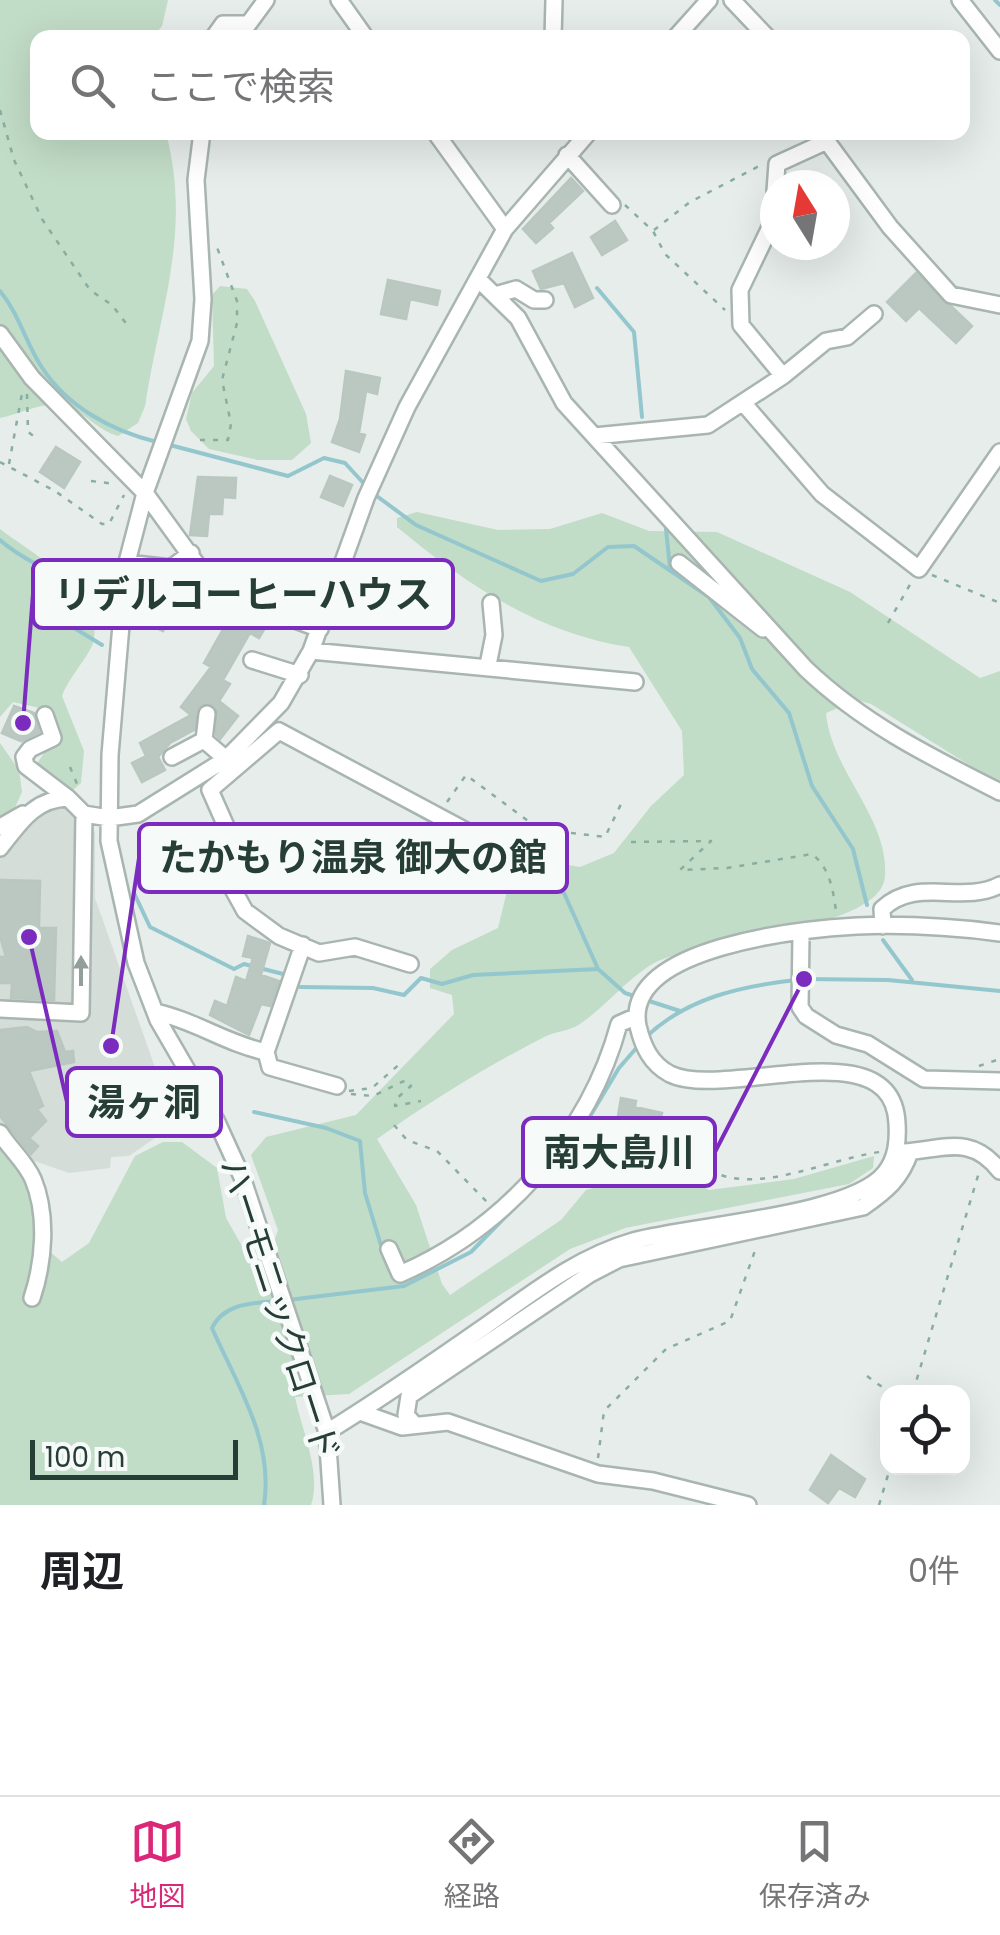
<!DOCTYPE html>
<html lang="ja">
<meta charset="utf-8">
<style>
:root{--surface:#fff;--page:#f6f6f6;--text:#202124;--muted:#757577;--line:#e0e0e0;--accent:#db2777}
body{margin:0;font-family:Poppins,"Noto Sans JP",sans-serif;background:var(--page);color:var(--text)}
.controls{position:absolute;right:30px;bottom:30px;display:grid;overflow:hidden;border-radius:20px;box-shadow:0 10px 40px #0002}
.controls button{width:90px;height:90px;display:grid;place-items:center;padding:0;border:0;border-bottom:2px solid var(--line);background:var(--surface);color:var(--text);font:50px sans-serif}
.compass{position:absolute;left:760px;top:170px;width:90px;height:90px;border-radius:50%;background:var(--surface);box-shadow:0 10px 40px #0002;rotate:349deg}
.scale{position:absolute;left:30px;bottom:25px;width:208px;box-sizing:border-box;padding-left:10px;border:5px solid #263e36;border-top:0;font-size:28px;line-height:35px;white-space:nowrap;color:#263e36;-webkit-text-stroke:8px #f6faf8;paint-order:stroke}
.list{margin:0;padding:0;list-style:none}
h2{display:flex;justify-content:space-between;align-items:center;height:130px;margin:0;padding:0 40px;font-size:42px}
h2 small{font-size:32px;font-weight:400;color:var(--muted)}
.icon{flex:none;width:55px;height:55px;fill:none;stroke:currentColor;stroke-width:2;stroke-linecap:round;stroke-linejoin:round}
.map{position:relative;flex:none;width:1000px;height:1505px;overflow:hidden}
.search{position:absolute;background:var(--surface);box-shadow:0 10px 40px #0002;left:30px;right:30px;top:30px;height:110px;display:flex;align-items:center;gap:25px;box-sizing:border-box;padding:0 35px;border-radius:20px;color:var(--muted);font-size:38px}
.sheet{height:290px;background:var(--surface)}
nav{display:flex;justify-content:space-around;align-items:center;box-sizing:border-box;height:140px;border-top:2px solid var(--line);background:var(--surface);font-size:28px;color:var(--muted)}
nav a{display:grid;justify-items:center;gap:5px}
nav .on{color:var(--accent)}
.map>svg:first-child{display:block}
.built{fill:#d4ddd8}
.green{fill:#c1dcc7}
.lines{fill:none;stroke-linecap:round;stroke-linejoin:round}
.stream{stroke:#93c7cd;stroke-width:4}
.building{fill:#bbc8c2;stroke:#b9c7c0;stroke-width:2.5}
.minor-casing{stroke:#a9b5b0;stroke-width:20}
.path{stroke:#89aea0;stroke-width:2.5;stroke-dasharray:5 8;stroke-linecap:butt}
.minor{stroke:#fff;stroke-width:15}
.oneway{fill:#929e9a}
.labels{text-anchor:middle;dominant-baseline:central;stroke-width:9;stroke-linejoin:round;paint-order:stroke}
.street-label{font-size:35px;fill:#263e36;stroke:#f6faf8}
.leader{fill:none;stroke:#7b2cbf;stroke-width:4}
.callout-dot{fill:#7b2cbf;stroke:#f6faf8;stroke-width:4}
.callout{fill:#f6faf8;stroke:#7b2cbf;stroke-width:4}
.callout-label{font-size:38px;text-anchor:middle;font-weight:bold;fill:#263e36}
</style>
<div class="map">
<svg width="1000" height="1505" viewBox="0 0 1000 1505">
<rect width="100%" height="100%" fill="#e6edea"/>
<path class="built" d="M58,803L68,806L95,832V898L175,1124L129,1156L111,1157L110,1168L69,1173L26,1158L0,1124V857L39,811Z"/>
<path class="green" d="M0,0H168L162,26L153,37L38,38V132L166,133C192,233 160,308 145,406L138,423L118,436C98,430 88,416 70,407C49,398 21,414 0,418Z
M220,286L247,289L255,301L306,414L311,443L292,460H258L209,449L191,431L186,419L192,393L214,366L212,295Z
M417,512L498,530L550,529L602,513L649,531L717,532L850,592L980,678L1000,671V784L871,704L857,700L826,713C831,771 889,818 885,876C882,925 741,935 702,947C688,952 672,955 658,961C628,976 605,1009 575,1027C566,1031 555,1032 546,1036C487,1066 431,1101 377,1139L416,1205L442,1284L450,1295L561,1220L586,1190L664,1167L709,1190L794,1179L874,1156L873,1168L849,1184L625,1228L570,1249L349,1394L295,1397C301,1428 322,1473 311,1505H0V1140L35,1174L49,1251L62,1262L89,1243L135,1156L163,1142H182L217,1168L226,1218L246,1253L273,1244L278,1230L251,1155L266,1137L356,1115L454,1014L452,995L430,988V969L452,950L498,928L511,875L539,860L580,867L614,853L651,806L684,775L682,731L629,647C538,633 466,584 397,527V518Z
M0,529C32,554 106,592 93,643C89,656 69,677 62,696L84,751L81,783L73,790L61,788L36,765L47,749L40,708L13,702L0,717Z
M0,743L19,770L22,792L0,841Z"/>
<g class="lines">
<path class="stream" d="M995,0L1000,5
M597,288L634,332L642,417
M0,291C19,314 25,341 41,366C67,407 112,431 157,442
M166,444L288,476L324,458L345,463L367,487
M374,494L416,525L541,581L573,574L608,547L634,546L709,597L740,638L752,669L789,713L812,786L853,849L867,905
M666,529L670,568
M0,540C40,575 70,564 76,629L102,645
M310,756L564,893L598,969L625,993L637,997
M134,893L150,927L234,969L244,964L283,974
M883,940L912,980
M805,979L888,980L1000,991
M300,987L373,988L404,995L421,978L442,984L473,975L598,969
M646,1000L680,1011
M645,1038C686,998 741,986 796,980
M254,1112L326,1128L360,1141L365,1193L383,1252
M288,1300L404,1286L471,1252L568,1153L619,1068L639,1045
M264,1505C274,1440 237,1385 212,1328C224,1303 253,1303 278,1301"/>
</g>
<path class="building" d="M571,178L583,191L549,223L553,228L536,243L523,229Z
M615,221L627,240L602,255L591,237Z
M572,253L593,298L575,307L564,283L541,289L533,271Z
M916,273L972,326L956,343L919,308L906,321L887,302Z
M388,280L440,291L437,305L410,299L406,319L381,314Z
M346,371L380,378L377,394L366,391L359,433L365,435L359,452L332,442L340,419Z
M56,447L80,462L64,488L40,472Z
M330,476L352,485L343,506L321,497Z
M198,477L236,478L235,498L223,497L222,514H209L207,536L190,535Z
M180,575L201,588L200,597L184,589L163,631L142,621L160,584L166,587L170,579Z
M234,610L265,628L259,638L250,633L223,680L230,684L219,701L238,716L220,739L216,735L217,709L202,704L194,730L170,743L158,757L165,770L142,782L132,763L146,756L140,743L191,715L181,707L211,667L204,663Z
M14,706L34,713L39,732L21,741L2,733Z
M0,880L40,881L39,928H56L54,1000L11,998L12,983H0V957H6L0,936Z
M248,936L270,943L261,975L279,981L270,1006L261,1004L249,1035L210,1015L215,1001L227,1006L236,977L246,981L253,958L243,956Z
M27,1027L37,1032L57,1031L65,1052L73,1051L74,1062L29,1071L43,1106L37,1109L46,1121L29,1138L38,1146L31,1154L0,1116V1030Z
M621,1098L636,1101L635,1107L662,1113L656,1141L615,1134Z
M831,1455L865,1479L855,1497L839,1488L828,1503L810,1490Z"/>
<g class="lines">
<defs>
<path id="minor" d="M339,0L366,38
M732,0L768,38
M960,0L1000,51
M213,38L223,24H246
M238,38L266,0
M553,38L554,0
M675,38L709,0
M202,132L196,180L203,299L200,341L145,493L126,566L110,755L109,841L136,963L158,1020L216,1120L242,1177L327,1432L332,1505
M435,132L505,229
M820,132L890,227L951,295L1000,305
M567,155L612,205
M775,191L777,164L825,142
M478,279L518,318L564,403L806,669C864,724 929,756 1000,792
M495,295L516,289L534,300H545
M0,334L32,378L145,493L206,577L226,595L320,629
M783,376L826,341L847,337L874,314
M745,405L822,494L919,569L1000,452
M594,436L708,425L783,376L741,325L740,290L775,217
M126,563L171,568L191,553
M679,563L763,629
M311,651L635,682
M252,660L300,675
M488,665L494,635L491,603
M45,715L53,738L30,749L24,757L26,766L68,798
M204,740L207,714
M172,757L204,740L226,759
M0,827L23,814
M0,848C20,823 34,799 68,798L84,814L109,818L138,814L226,759L281,703L311,651L366,498L407,407L505,229L589,132
M883,926L882,909C917,876 962,905 1000,885
M801,935L800,1007L806,1016L836,1035L868,1044L924,1079L1000,1081
M410,964L355,947L319,953L279,936L245,911L219,864L229,833L210,790L279,731L487,842L513,846
M0,1009L81,1013L84,814
M155,1012C194,1020 227,1044 266,1052L303,945
M266,1052L270,1067L337,1086
M0,1133C10,1149 25,1161 33,1179C48,1215 44,1262 32,1298
M904,1152C945,1149 971,1134 1000,1171
M389,1249L400,1274C504,1229 589,1135 619,1024L637,1016
M360,1412L402,1427L448,1422L598,1474L653,1481L748,1505
M414,1424L406,1415L409,1396L590,1274L619,1259L863,1207C886,1191 901,1179 910,1152
M327,1432C381,1399 432,1363 484,1327C531,1294 577,1257 633,1241C691,1225 851,1216 885,1173C897,1158 898,1140 897,1123C892,1027 725,1101 670,1074C651,1064 643,1047 638,1026C622,946 805,929 857,926C904,924 954,927 1000,933"/>
</defs>
<use href="#minor" class="minor-casing"/>
<path class="path" d="M0,110L14,160L42,219L90,290L112,305L128,326
M625,205L653,231L665,254L725,310
M654,230L690,202L763,164
M27,394L28,432L39,440
M200,440H228L231,424L222,380L237,323V301L215,242
M0,462L55,491L102,524H109L124,495
M9,464L23,388
M91,481L115,484
M932,575L1000,603
M888,623L912,581
M70,767L77,784
M447,802L466,775L539,829L605,837L624,798
M631,842L711,841L680,870L727,868L812,854C830,868 833,890 836,911
M979,1066L1000,1059
M349,1091L372,1088L402,1062
M351,1094L373,1096L406,1080L411,1086L396,1099L395,1106L421,1101
M394,1125L407,1140L437,1151L487,1202
M678,1130C713,1220 812,1161 880,1152
M867,1376L889,1392
M913,1392L980,1169
M598,1458L604,1411L666,1349L730,1321L757,1245
M879,1505L890,1468"/>
<use href="#minor" class="minor"/>
</g>
<defs><path id="oneway-solid" d="M-6-.8H1V-3.2L6.5 0L1 3.2V.8H-6Z" transform="scale(2.5)"/></defs>
<use class="oneway" href="#oneway-solid" transform="translate(81 971) rotate(-90)"/>
<g class="labels">
<g class="street-label">
<text transform="translate(280 1309) rotate(72)">ハーモニックロード</text>
</g>
</g>
<path class="leader" d="M23 723L33 594M111 1046L139 858M29 937L67 1102M804 979L715 1152"/>
<g class="callout-dot">
<circle cx="23" cy="723" r="10"/>
<circle cx="111" cy="1046" r="10"/>
<circle cx="29" cy="937" r="10"/>
<circle cx="804" cy="979" r="10"/>
</g>
<g class="callout">
<rect x="33" y="560" width="420" height="68" rx="10"/>
<rect x="139" y="824" width="428" height="68" rx="10"/>
<rect x="67" y="1068" width="154" height="68" rx="10"/>
<rect x="523" y="1118" width="192" height="68" rx="10"/>
</g>
<g class="callout-label">
<text x="243" y="608">リデルコーヒーハウス</text>
<text x="353" y="871">たかもり温泉 御大の館</text>
<text x="144" y="1116">湯ヶ洞</text>
<text x="619" y="1166">南大島川</text>
</g>
</svg>
<div class="controls">
<button><svg class="icon" aria-label="locate" viewBox="0 0 24 24"><circle cx="12" cy="12" r="6"/><path d="M12 2v4M12 18v4M2 12h4M18 12h4"/></svg></button>
</div>
<svg class="compass" viewBox="-18 -18 36 36"><path d="M0-13l5 13h-10z" fill="#e53935"/><path d="M0 13l5-13h-10z" fill="#757577"/></svg>
<div class="scale">100 m</div>
<div class="search"><svg class="icon" aria-label="search" viewBox="0 0 24 24"><circle cx="10" cy="10" r="6"/><path d="M15 15l6 6"/></svg>ここで検索</div>
</div>
<section class="sheet">
<h2>周辺<small>0件</small></h2>
<ul class="list">
</ul>
</section>
<nav>
<a class="on"><svg class="icon" aria-label="map" viewBox="0 0 24 24"><path d="M3 6l6-2 6 2 6-2v14l-6 2-6-2-6 2zM9 4v14M15 6v14"/></svg>地図</a>
<a><svg class="icon" aria-label="directions" viewBox="0 0 24 24"><path d="M12 3l9 9-9 9-9-9zM9 14v-3h6M13 9l2 2-2 2"/></svg>経路</a>
<a><svg class="icon" aria-label="saved" viewBox="0 0 24 24"><path d="M7 4h10v16l-5-4-5 4z"/></svg>保存済み</a>
</nav>
